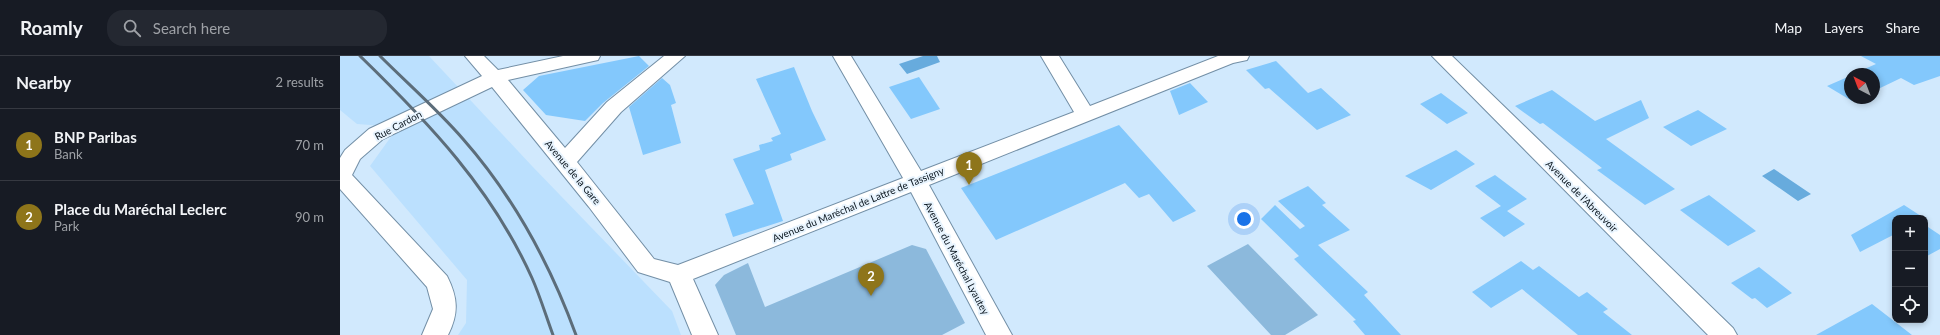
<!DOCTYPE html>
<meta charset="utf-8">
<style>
:root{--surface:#171b24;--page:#242831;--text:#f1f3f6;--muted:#9ea1a6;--line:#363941;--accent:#8e751a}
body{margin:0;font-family:Lato,sans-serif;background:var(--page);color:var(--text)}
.controls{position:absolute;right:12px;bottom:12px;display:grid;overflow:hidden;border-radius:8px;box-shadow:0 2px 6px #0003}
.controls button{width:36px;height:36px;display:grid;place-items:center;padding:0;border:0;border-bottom:1px solid var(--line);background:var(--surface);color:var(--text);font:20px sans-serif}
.compass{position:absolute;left:1504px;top:12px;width:36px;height:36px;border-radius:50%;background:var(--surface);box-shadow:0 2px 6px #0003;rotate:318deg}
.you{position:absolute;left:904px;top:163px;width:14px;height:14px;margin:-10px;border:3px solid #fff;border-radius:50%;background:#1a73e8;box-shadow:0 0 0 6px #1a73e833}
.badge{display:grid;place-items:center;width:26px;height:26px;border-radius:50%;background:var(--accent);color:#fff;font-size:13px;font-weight:700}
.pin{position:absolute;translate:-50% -33px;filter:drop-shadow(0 1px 2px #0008)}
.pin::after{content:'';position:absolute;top:21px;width:14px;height:12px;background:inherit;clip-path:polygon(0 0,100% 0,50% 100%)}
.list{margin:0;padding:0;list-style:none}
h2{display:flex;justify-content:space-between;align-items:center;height:52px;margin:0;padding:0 16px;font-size:17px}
h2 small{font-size:13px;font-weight:400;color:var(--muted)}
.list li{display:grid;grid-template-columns:26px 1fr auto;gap:12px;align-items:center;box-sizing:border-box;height:72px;padding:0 16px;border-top:1px solid var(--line)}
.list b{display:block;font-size:15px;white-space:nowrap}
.list p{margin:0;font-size:13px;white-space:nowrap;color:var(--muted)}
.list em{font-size:13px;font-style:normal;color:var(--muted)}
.icon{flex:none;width:22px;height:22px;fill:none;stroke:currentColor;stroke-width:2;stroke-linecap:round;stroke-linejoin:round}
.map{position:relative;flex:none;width:1600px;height:279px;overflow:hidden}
header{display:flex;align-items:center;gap:24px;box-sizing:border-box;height:56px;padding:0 20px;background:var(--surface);border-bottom:1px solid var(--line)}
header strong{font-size:19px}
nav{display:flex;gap:22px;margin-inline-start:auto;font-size:14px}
.search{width:280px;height:36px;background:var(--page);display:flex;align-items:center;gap:10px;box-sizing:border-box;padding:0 14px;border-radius:16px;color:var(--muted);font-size:15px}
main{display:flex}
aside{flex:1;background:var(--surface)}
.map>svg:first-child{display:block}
.built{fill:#bbe0fe}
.green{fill:#8cb9dc}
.water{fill:#67abdd}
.building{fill:#83c8fc}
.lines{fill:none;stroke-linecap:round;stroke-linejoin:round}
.minor-casing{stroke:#738fa6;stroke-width:2}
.minor{fill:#fff;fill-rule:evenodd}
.rail{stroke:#5c6d7a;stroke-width:3}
.labels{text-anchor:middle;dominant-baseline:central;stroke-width:4;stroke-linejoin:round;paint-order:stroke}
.street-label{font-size:10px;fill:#09141d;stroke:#e8f4fe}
</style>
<header>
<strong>Roamly</strong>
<div class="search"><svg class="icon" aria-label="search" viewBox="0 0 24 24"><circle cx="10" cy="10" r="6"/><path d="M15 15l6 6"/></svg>Search here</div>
<nav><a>Map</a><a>Layers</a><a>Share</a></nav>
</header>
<main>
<aside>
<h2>Nearby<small>2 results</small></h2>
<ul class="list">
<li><span class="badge">1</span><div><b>BNP Paribas</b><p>Bank</p></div><em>70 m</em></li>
<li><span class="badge">2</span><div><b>Place du Maréchal Leclerc</b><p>Park</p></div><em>90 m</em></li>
</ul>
</aside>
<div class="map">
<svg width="1600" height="279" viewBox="0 0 1600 279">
<rect width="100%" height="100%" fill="#d1e9fd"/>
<path class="built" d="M0,0H89L192,110L332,255L341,279H118L126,267L127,224L30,110L58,71L17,68L0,54Z"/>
<path class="green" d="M908,188L978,259L945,279H931L867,210Z
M572,189L586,193L625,267L602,279H396L375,229L384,219L408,207L425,251Z"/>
<path class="water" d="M583,0H597L600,6L567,18L559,8Z
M1434,113L1471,138L1458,145L1422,120Z"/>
<path class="building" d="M299,0L309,10L263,47L245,65L206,59L183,34L199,20Z
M1521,0H1600V20L1574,29L1561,22L1534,35V18H1513L1536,8Z
M936,5L968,37L981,32L1011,59L977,74L929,32L925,33L906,14Z
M454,11L472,55L486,84L450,98L452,104L425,114L443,165L393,181L385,158L414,148L393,103L420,94L419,89L433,85L431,82L441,78L416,23Z
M1510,20V42H1518L1512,45L1487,30Z
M579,21L600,53L571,63L549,31Z
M322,22L330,29L336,47L331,49L341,87L303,99L289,51Z
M850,27L868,46L839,59L830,35Z
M1212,34L1255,65L1301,44L1309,62L1266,83L1335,133L1305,149L1257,114L1262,112L1203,67L1200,68L1175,50Z
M1101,37L1128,57L1107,68L1080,48Z
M1358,54L1387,73L1351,90L1323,71Z
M779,69L856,155L833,166L809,138L799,142L785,127L656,184L621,132Z
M1116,94L1135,108L1091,134L1065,120Z
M1155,119L1187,143L1167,155L1185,168L1164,181L1140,162L1161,150L1135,130Z
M968,130L986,147L982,149L1010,174L978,189L1028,236L1024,239L1061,279H1025L1013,265L1016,264L954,203L959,200L921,163L935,149L960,173L965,170L938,145Z
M1369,139L1416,175L1388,190L1340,154Z
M1564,149L1584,162H1555V178L1520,196L1511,179Z
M1585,169L1600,179V193L1587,200L1585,199Z
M1181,205L1193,214L1199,210L1239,241L1247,236L1268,253L1263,256L1292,279H1238L1182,233L1151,252L1132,236Z
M1419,211L1452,237L1427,252L1415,242L1412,243L1391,227Z
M1532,248L1572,279H1476Z"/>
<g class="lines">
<defs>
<path id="minor" d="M125,0H144L158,14L223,0H260L258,4L168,24L225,92L267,46L324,0H345L281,56L237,106L314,203L338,209L563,122L493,0H511L581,115L734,56L701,0H719L750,50L878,0H909L907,4L893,7L589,129L672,279H646L571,136L353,223L378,279H352L330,226L298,216L249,151L152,31L43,83L20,103L12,119L107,220C118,242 119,257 108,279H82L93,253L87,231L0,133V102L5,94L29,73L142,20Z
M1092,0H1112L1393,272L1397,279H1368Z"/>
</defs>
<use href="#minor" class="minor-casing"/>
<use href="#minor" class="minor"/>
<path class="rail" d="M20,0C89,67 152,133 192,222C200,240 206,260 213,279
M40,0C68,28 98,54 123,83C174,141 210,208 236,279"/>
</g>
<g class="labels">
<g class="street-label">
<text transform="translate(58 69) rotate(-28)">Rue Cardon</text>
<text transform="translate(233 116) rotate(50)">Avenue de la Gare</text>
<text transform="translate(1242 140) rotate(45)">Avenue de l'Abreuvoir</text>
<text transform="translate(518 148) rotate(-22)">Avenue du Maréchal de Lattre de Tassigny</text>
<text transform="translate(617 202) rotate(62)">Avenue du Maréchal Lyautey</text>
</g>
</g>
</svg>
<div class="controls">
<button>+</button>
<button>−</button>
<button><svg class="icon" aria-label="locate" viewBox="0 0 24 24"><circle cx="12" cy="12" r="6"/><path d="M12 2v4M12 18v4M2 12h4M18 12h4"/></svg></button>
</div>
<svg class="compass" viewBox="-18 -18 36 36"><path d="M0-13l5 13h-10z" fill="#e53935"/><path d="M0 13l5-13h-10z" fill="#9ea1a6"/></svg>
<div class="you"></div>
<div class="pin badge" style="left:629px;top:129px">1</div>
<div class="pin badge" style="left:531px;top:240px">2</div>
</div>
</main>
